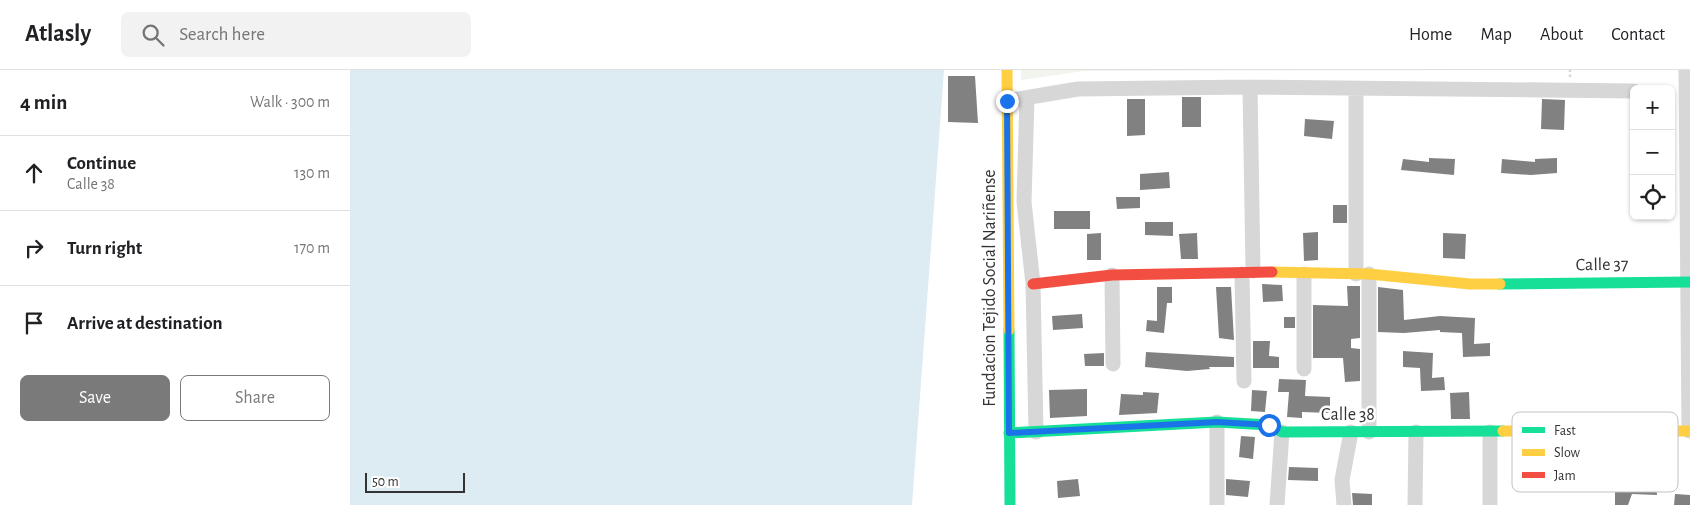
<!DOCTYPE html>
<meta charset="utf-8">
<style>
:root{--surface:#fff;--page:#f2f2f2;--text:#202124;--muted:#757577;--line:#e0e0e0;--accent:#7a7a7a}
body{margin:0;font-family:"Alegreya Sans",sans-serif;background:var(--page);color:var(--text)}
.controls{position:absolute;right:15px;top:15px;display:grid;overflow:hidden;border-radius:8px;box-shadow:0 1px 4px #0004}
.controls button{width:45px;height:45px;display:grid;place-items:center;padding:0;border:0;border-bottom:1px solid var(--line);background:var(--surface);color:var(--text);font:25px sans-serif}
.scale{position:absolute;left:15px;bottom:12px;width:100px;box-sizing:border-box;padding-left:5px;border:2px solid #333;border-top:0;font-size:14px;line-height:18px;white-space:nowrap;color:#333;-webkit-text-stroke:4px #fff;paint-order:stroke}
.stop{position:absolute;width:15px;height:15px;margin:-11px;border:4px solid #1a73e8;border-radius:50%;background:#fff}
.stop.end{background:#1a73e8;border-color:#fff;box-shadow:0 1px 5px #0008}
.list{margin:0;padding:0;list-style:none}
h2{display:flex;justify-content:space-between;align-items:center;height:65px;margin:0;padding:0 20px;font-size:21px}
h2 small{font-size:16px;font-weight:400;color:var(--muted)}
.list li{display:grid;grid-template-columns:32px 1fr auto;gap:15px;align-items:center;box-sizing:border-box;height:75px;padding:0 20px;border-top:1px solid var(--line)}
.list b{display:block;font-size:19px;white-space:nowrap}
.list p{margin:0;font-size:16px;white-space:nowrap;color:var(--muted)}
.list em{font-size:16px;font-style:normal;color:var(--muted)}
.actions{display:flex;gap:10px;padding:15px 20px}
.actions a{flex:1;padding:11px 0;border:1px solid var(--accent);border-radius:8px;text-align:center;font-size:18px;color:var(--accent)}
.actions .main{background:var(--accent);color:#fff}
.icon{flex:none;width:28px;height:28px;fill:none;stroke:currentColor;stroke-width:2;stroke-linecap:round;stroke-linejoin:round}
.map{position:relative;flex:none;width:1340px;height:435px;overflow:hidden}
header{display:flex;align-items:center;gap:30px;box-sizing:border-box;height:70px;padding:0 25px;background:var(--surface);border-bottom:1px solid var(--line)}
header strong{font-size:24px}
nav{display:flex;gap:28px;margin-inline-start:auto;font-size:18px}
.search{width:350px;height:45px;background:var(--page);display:flex;align-items:center;gap:12px;box-sizing:border-box;padding:0 18px;border-radius:8px;color:var(--muted);font-size:19px}
main{display:flex}
aside{flex:1;background:var(--surface)}
.map>svg:first-child{display:block}
.green{fill:#f1f5ed}
.water{fill:#ddebf3}
.building{fill:#818181}
.lines{fill:none;stroke-linecap:round;stroke-linejoin:round}
.path{stroke:#d6d6d6;stroke-width:2.5;stroke-dasharray:2.5 2.5;stroke-linecap:butt}
.street{stroke:#d7d7d7;stroke-width:15}
.fast{stroke:#16e098;stroke-width:11}
.slow{stroke:#ffcf43;stroke-width:11}
.jam{stroke:#f24e42;stroke-width:11}
.route{stroke:#1a73e8;stroke-width:6}
.labels{text-anchor:middle;dominant-baseline:central;stroke-width:5;stroke-linejoin:round;paint-order:stroke}
.street-label{font-size:18px;fill:#333;stroke:#fff}
.key{fill:#fff;stroke:#c2c2c2;stroke-width:1}
.key-label{font-size:14px;fill:#333}
</style>
<header>
<strong>Atlasly</strong>
<div class="search"><svg class="icon" aria-label="search" viewBox="0 0 24 24"><circle cx="10" cy="10" r="6"/><path d="M15 15l6 6"/></svg>Search here</div>
<nav><a>Home</a><a>Map</a><a>About</a><a>Contact</a></nav>
</header>
<main>
<aside>
<h2>4 min<small>Walk · 300 m</small></h2>
<ul class="list">
<li><svg class="icon" aria-label="ahead" viewBox="0 0 24 24"><path d="M12 20V5M6 11l6-6 6 6"/></svg><div><b>Continue</b><p>Calle 38</p></div><em>130 m</em></li>
<li><svg class="icon" aria-label="right" viewBox="0 0 24 24"><path d="M7 20v-9h11M14 6l5 5-5 5"/></svg><div><b>Turn right</b></div><em>170 m</em></li>
<li><svg class="icon" aria-label="arrive" viewBox="0 0 24 24"><path d="M6 21V4h12l-3 4 3 4H6"/></svg><div><b>Arrive at destination</b></div></li>
</ul>
<div class="actions"><a class="main">Save</a><a>Share</a></div>
</aside>
<div class="map">
<svg width="1340" height="435" viewBox="0 0 1340 435">
<rect width="100%" height="100%" fill="#fff"/>
<path class="green" d="M671,0H1195L734,1L671,10Z"/>
<path class="water" d="M0,0H594L562,435H0Z"/>
<path class="building" d="M598,6H625L628,53L598,52Z
M832,27H851V57H832Z
M777,29H795V65L777,66Z
M1192,29L1215,30L1214,60L1191,59Z
M955,49L984,51L982,69L954,66Z
M1079,88L1105,89L1104,105L1051,100L1053,89L1079,92Z
M1207,88V103L1181,105L1151,103L1152,89L1185,92V89Z
M819,102L820,118L790,120V104Z
M766,127H790V138L767,139Z
M983,135H997V153H983Z
M704,141H740V159H704Z
M795,152H823V166L795,165Z
M968,162V190L954,191L953,163Z
M751,163V190H737V164Z
M847,163L848,189H831L829,164Z
M1093,163L1116,164L1115,189L1093,188Z
M912,214L932,215L933,231L913,232Z
M997,216H1010V268L1001,269V278L1010,279V311L995,312L993,288H963V235L998,236Z
M807,217H822V233H817L814,263L796,261L797,250L807,251Z
M866,217H881L884,270L869,268Z
M1028,217L1053,220L1054,250L1090,246L1125,248L1124,274L1140,273V286L1113,287L1112,263L1090,262V260L1054,263L1028,262Z
M732,244L733,258L703,260L702,246Z
M934,247H945V258H934Z
M903,271H920L919,286L929,287V298H903Z
M1053,281L1083,283L1082,308L1094,307L1095,320L1071,321L1070,298L1053,297Z
M796,282L884,287V297H859L860,299L837,301L795,297Z
M754,283V296H735L734,284Z
M929,309L956,310L955,326L980,327V343L952,342V348L937,347L939,322H928Z
M737,319V346L700,348L699,320Z
M902,320L917,321L915,342L901,341Z
M793,322L809,323L807,343L769,345L771,324L793,325Z
M1119,322L1120,349H1101L1100,323Z
M891,366L905,367L903,389L889,387Z
M1304,386L1307,425L1282,424L1278,435H1265V395H1289L1291,388Z
M939,397L968,398V411L938,410Z
M728,409L730,426L708,428L707,411Z
M876,409L900,411L898,427L876,425Z
M1002,423L1022,424V435H1003Z
M1325,424L1340,425V435H1324Z"/>
<g class="lines">
<path class="path" d="M1220,7V0"/>
<path class="street" d="M1336,0L1339,361
M900,17L903,201
M677,28L674,132L683,214L686,362
M657,31L728,19L900,17L1284,21
M892,204L894,311
M954,204V299
M1006,204V18
M1019,204V362
M762,205L763,294
M867,352V435
M927,435L932,362
M994,435L992,410L1001,362
M1065,435L1066,362
M1140,435V362"/>
<path class="fast" d="M1150,214L1340,212
M659,260L660,435
M659,363L867,352L919,355L932,362L1153,361"/>
<path class="slow" d="M657,0L659,260
M922,202L1019,204L1120,214H1150
M1153,361H1340"/>
<path class="jam" d="M683,214L762,205L922,202"/>
</g>
<g class="lines">
<path class="route" d="M657,31L659,363L867,352L919,355"/>
</g>
<g class="labels">
<g class="street-label">
<text transform="translate(1252 195) rotate(-1)">Calle 37</text>
<text transform="translate(640 218) rotate(-90)">Fundacion Tejido Social Nariñense</text>
<text x="998" y="345">Calle 38</text>
</g>
</g>
<rect x="1162" y="342" width="166" height="80" rx="8" class="key"/>
<rect x="1172" y="357" width="23" height="6" fill="#16e098"/>
<rect x="1172" y="379" width="23" height="7" fill="#ffcf43"/>
<rect x="1172" y="402" width="23" height="6" fill="#f24e42"/>
<g class="key-label">
<text x="1204" y="365">Fast</text>
<text x="1204" y="387">Slow</text>
<text x="1204" y="410">Jam</text>
</g>
</svg>
<div class="controls">
<button>+</button>
<button>−</button>
<button><svg class="icon" aria-label="locate" viewBox="0 0 24 24"><circle cx="12" cy="12" r="6"/><path d="M12 2v4M12 18v4M2 12h4M18 12h4"/></svg></button>
</div>
<div class="scale">50 m</div>
<div class="stop" style="left:919px;top:355px"></div>
<div class="stop end" style="left:657px;top:31px"></div>
</div>
</main>
